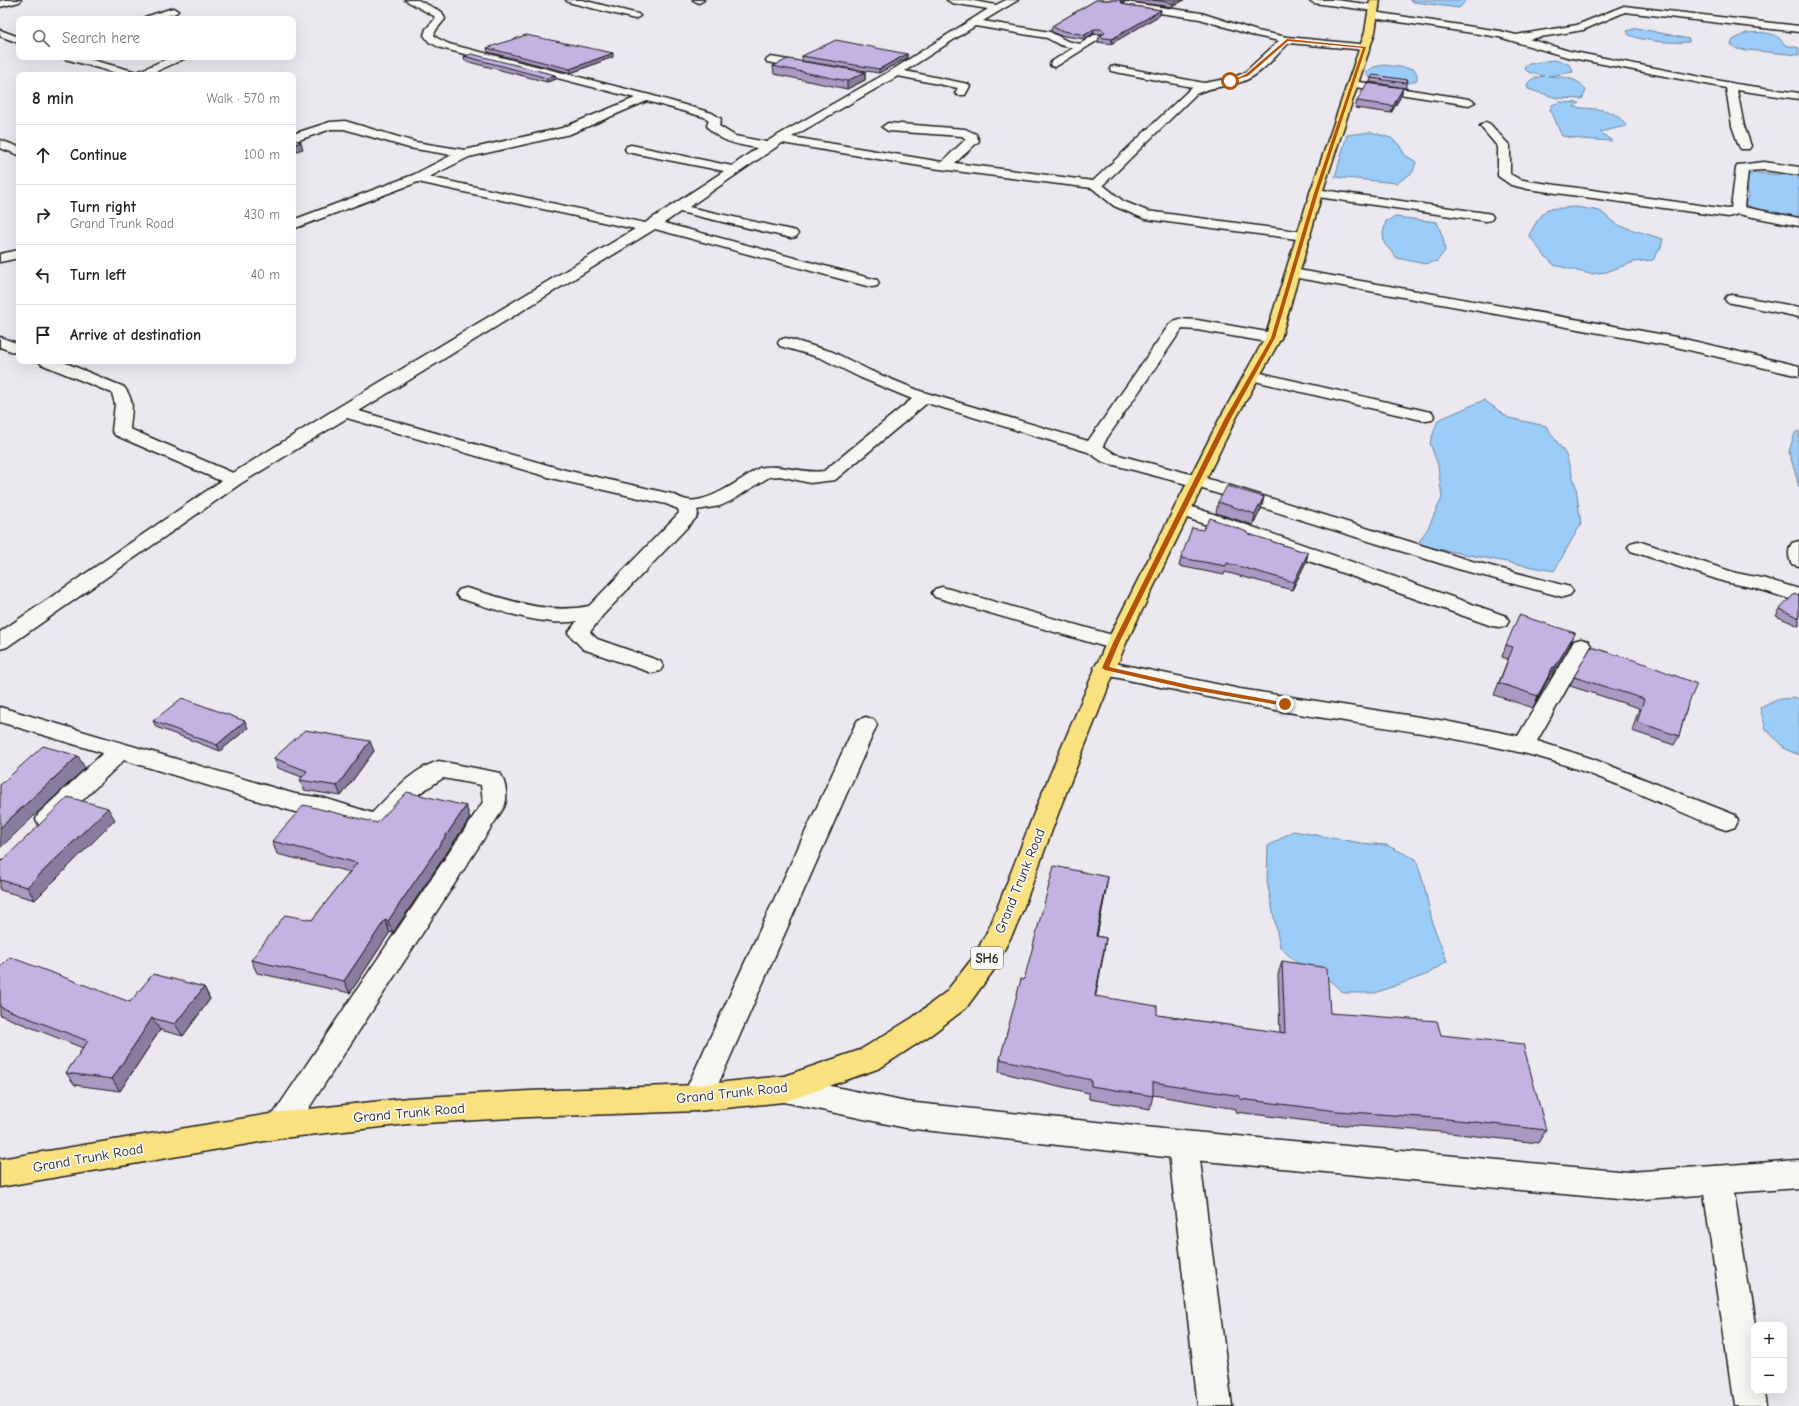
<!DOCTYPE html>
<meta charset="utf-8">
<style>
:root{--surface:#fff;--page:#f6f6f6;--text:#222;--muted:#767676;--line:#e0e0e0}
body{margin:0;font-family:"Comic Neue",sans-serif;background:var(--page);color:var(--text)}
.controls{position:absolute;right:12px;bottom:12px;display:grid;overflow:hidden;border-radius:8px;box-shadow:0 4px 16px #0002}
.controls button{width:36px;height:36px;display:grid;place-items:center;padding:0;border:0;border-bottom:1px solid var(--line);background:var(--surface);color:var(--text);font:20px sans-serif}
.stop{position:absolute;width:12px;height:12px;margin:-9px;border:3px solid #b45309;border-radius:50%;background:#fff}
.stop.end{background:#b45309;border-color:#fff;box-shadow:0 1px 4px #0008}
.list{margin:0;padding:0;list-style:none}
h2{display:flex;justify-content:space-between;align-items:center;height:52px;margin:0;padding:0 16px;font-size:17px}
h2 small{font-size:13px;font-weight:400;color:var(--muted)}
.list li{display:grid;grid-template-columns:26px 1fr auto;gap:12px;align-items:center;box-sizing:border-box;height:60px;padding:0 16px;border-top:1px solid var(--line)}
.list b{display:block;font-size:15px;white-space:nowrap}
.list p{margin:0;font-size:13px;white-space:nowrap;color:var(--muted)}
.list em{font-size:13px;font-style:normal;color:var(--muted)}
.icon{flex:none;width:22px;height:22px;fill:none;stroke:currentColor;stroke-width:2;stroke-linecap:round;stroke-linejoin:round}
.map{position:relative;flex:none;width:1799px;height:1406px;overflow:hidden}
.search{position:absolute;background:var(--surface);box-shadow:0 4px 16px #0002;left:16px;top:16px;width:280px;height:44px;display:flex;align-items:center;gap:10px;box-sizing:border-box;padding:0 14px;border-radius:8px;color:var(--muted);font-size:15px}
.panel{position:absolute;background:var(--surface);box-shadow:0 4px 16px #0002;left:16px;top:72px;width:280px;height:292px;border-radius:8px}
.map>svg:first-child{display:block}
.water{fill:#9cccf8;stroke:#6986a0}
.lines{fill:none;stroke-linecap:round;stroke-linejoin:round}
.street-casing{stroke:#1c1c1c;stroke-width:3}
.secondary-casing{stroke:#1c1c1c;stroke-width:3}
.primary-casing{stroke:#1c1c1c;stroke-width:3}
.street{fill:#f6f6f2;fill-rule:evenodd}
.secondary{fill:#f6f6f2;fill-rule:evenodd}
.primary{fill:#fae180;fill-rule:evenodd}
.wall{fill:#a999c3;stroke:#1c1c1c}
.shaded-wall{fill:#897d9f;stroke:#1c1c1c}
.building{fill:#c4b2e3;stroke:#1c1c1c}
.route{fill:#b45309}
.labels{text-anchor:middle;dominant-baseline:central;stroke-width:3.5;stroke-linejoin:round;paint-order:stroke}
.shield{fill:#f6f6f2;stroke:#5d5d5c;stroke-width:1}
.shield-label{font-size:13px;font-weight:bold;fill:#1c1c1c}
.street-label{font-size:14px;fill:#1c1c1c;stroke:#f6f6f2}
</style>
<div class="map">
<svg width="1799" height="1406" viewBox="0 0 1799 1406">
<rect width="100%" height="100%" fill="#ece8ef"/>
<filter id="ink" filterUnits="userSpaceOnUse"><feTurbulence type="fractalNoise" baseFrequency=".025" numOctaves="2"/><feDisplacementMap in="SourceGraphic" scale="8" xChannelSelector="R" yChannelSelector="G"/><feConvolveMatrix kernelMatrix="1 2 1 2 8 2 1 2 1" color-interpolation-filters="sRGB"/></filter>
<g filter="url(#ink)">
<path class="water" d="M1409,0H1467L1459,8L1414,2Z
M1637,28L1689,39V42C1670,43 1647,42 1629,35L1627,31Z
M1746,33C1761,32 1777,31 1785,45L1799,48V55L1737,49L1731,44L1733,40Z
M1553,60C1562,62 1571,61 1573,72L1548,76C1561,77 1580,77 1586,91L1582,99L1557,98L1528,89L1527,84L1532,79L1544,76L1528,72L1524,68L1529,64Z
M1384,65L1414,69L1417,74V80L1410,83L1370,78L1365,73L1374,67Z
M1560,102L1579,103L1574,107C1594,110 1614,106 1626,126L1600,132L1612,141L1581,139L1562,136C1557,127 1556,119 1550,110L1552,105Z
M1371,132L1391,138L1399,145L1405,155L1416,162L1413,172L1397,183L1335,177L1347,135Z
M1757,173L1799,176V218L1765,214L1745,204L1749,196L1744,175Z
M1576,207L1600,211L1617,225L1663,239L1661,247L1653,260L1634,262L1606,272L1590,274L1554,265L1543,254L1529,235L1537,221L1547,209Z
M1396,217L1437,222L1443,238L1445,251L1437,261L1425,264L1397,258L1384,243L1383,233L1386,221Z
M1484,400L1509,418L1546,426L1566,455L1576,487L1581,524L1554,571L1417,545L1428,528L1442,498L1438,465L1430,443L1438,420Z
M1799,431V487L1789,451L1795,433Z
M1799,698V755L1785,749L1766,729L1760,708L1779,699Z
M1293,831L1361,843L1386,845L1416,859L1424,885L1433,925L1447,961L1428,974L1375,993H1344L1324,976L1297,963L1280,947L1267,882L1268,846Z"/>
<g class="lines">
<defs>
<path id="street" d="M5,0H21L19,2L0,7V1Z
M405,0H418L442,12L445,19L436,30L434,35L437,38L449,44L650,95L712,113L721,119L719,126L735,136L766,142L892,70L988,9L952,3L947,0H968L996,5L1006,0H1018L983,21L1050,32L1067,41L1080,44L1094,35H1102L1103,37L1055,67L1051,66L1050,64L1051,62L1073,48L1060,45L1047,38L975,26L905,71L968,84L970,86L965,95H957L955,93L958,88L898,76L792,137L942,162L966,139L962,136L888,131L882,127L888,123L965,129L976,134L979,141L955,163L1093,181L1192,87L1111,71L1110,69L1111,67L1115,66L1204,83L1232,78L1244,73L1279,41L1251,35L1200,19L1126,8L1123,7L1121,5L1123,3L1126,2L1201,13L1257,31L1287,37L1369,45L1370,47L1369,49L1365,50L1289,43C1275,56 1262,74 1244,81C1228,87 1211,86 1196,94L1103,185L1123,201L1147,211L1304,232L1309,233L1311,236L1309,239L1304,240L1145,219L1114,206L1092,188L932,168L782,143L689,207L796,231L798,234L796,237L791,238L680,212L664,223L877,280L879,283L877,286L872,287L867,286L655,229L359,411L565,470L672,494C677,496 682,499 687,500C708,504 741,479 759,468C781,463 801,474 824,471L912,399L859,377L821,358L780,346L778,343L780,340L786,338L833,352L871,371L920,391L1088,441L1169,325L1174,321L1179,319L1197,320L1273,333L1278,335L1281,338L1278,341L1273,343L1197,330L1182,329L1107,438L1103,446L1115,454L1202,477L1472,561L1570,587L1573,591L1570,595L1563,597L1458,569L1190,485L1103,462L1088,452L927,403L835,480L810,483L780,476L769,477L731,501L720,506L697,510L698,514L696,518L603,615L590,632L597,639L660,661L663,666L660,671L652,673L583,649L568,633L577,621C543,628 492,608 459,598L456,594L459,590L466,588C509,599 544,615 589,606L679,513L678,509L666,504L555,479L347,418L240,484L7,647L0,649V632L221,481L115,435L112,431L115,404L112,393L41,364L39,361H61L124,387C136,403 131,411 130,429L233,473L337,408L635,229L418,182L293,229V220L413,175L452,155L409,148L344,129H331L293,142V134L330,122L345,121L415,142L465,150L562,128L635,98L441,48L429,42L424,35L426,29L435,19L434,16ZM647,101L704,117L709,120L707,126C719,142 739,145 757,148L732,166L631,145L627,146L625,149L627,152L724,171L645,223L429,177L469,157L570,134Z
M566,0H582L638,14L640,16L635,19L568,2Z
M693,0H704L699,3Z
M1624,6L1799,26V32L1625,12L1583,30L1529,39L1569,51L1736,84L1799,93V99L1737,90L1744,126L1751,146L1749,149H1741L1739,146L1732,126L1726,88L1567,57L1499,37L1373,18L1368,15L1373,12L1500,31L1516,35L1577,25Z
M173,8L178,11L176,13L158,19H143L145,17Z
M0,30L19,37V43L0,36Z
M64,57H81L137,72L171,57H185L184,59L148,75H124L65,59Z
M771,57L812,64L817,67L812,70L767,62L766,60Z
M1353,81L1469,99L1475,102L1469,105L1349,86L1348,84Z
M1486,122L1490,124L1510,146V174L1519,179L1528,181L1727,209L1731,208L1736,168L1738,165L1764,162L1799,167V175L1764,170L1748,171L1744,207L1799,218V226L1738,214L1728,217L1528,189L1511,185L1498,176V147L1480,126Z
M0,140L19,147V155L0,148Z
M1316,189L1486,213L1491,214L1493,217L1491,220L1486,221L1311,196L1310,193L1311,190Z
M19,250V258L0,262V254Z
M1293,269L1676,337L1799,366V376L1676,347L1288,276L1286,273L1288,270Z
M1732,295L1799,307V317L1727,302L1725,299L1727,296Z
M0,337L19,344V354L0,347Z
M1252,371L1426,411L1432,412L1434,416L1432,420L1426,421L1246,379L1244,376L1246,373Z
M1183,504L1244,524L1506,616L1509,621L1506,626L1499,627L1492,626L1176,514L1174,510L1176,506Z
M1638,541L1736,573L1766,579L1799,589V602L1755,588L1725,582L1631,551L1628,547L1631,543Z
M1799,541V566L1792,564C1788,558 1788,549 1792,543Z
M942,587L1123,638L1126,643L1123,648L1116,650L935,597L932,593L935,589Z
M1581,639L1588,641L1591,646L1537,741L1593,759L1735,815L1738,821L1735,827L1726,830L1717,827C1656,802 1592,770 1527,754C1457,737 1383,727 1311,716C1242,705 1174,690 1105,675L1097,673L1094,668L1097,663L1105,661L1240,689L1445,721L1518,736L1574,641Z
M0,707L295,794L324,798L372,813C392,793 412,769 439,761L500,773C506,783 509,799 503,809L292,1134L282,1138L272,1134L267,1125L272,1116L483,802L481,785L443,778L420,793L386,829L377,832L324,816L295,812L124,760L57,825L48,828L39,825L36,819L39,813L103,753L0,722Z
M866,717L874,720L877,725L712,1098L707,1107L697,1111L687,1107L682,1098L855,725L858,720Z
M1183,1131L1194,1135L1198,1145L1232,1406H1198L1168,1145L1172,1135Z
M1717,1166L1728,1170L1732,1180L1755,1325H1754V1391H1766L1768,1406H1734L1702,1180L1706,1170Z"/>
<path id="secondary" d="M1309,0H1335L1374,5L1379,8L1374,11L1314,3Z
M784,1076L906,1102L1183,1131L1629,1172L1799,1160V1188L1629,1200L1183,1159L906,1128L784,1102L774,1098L770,1089L774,1080Z"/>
<path id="primary" d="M1370,0H1380L1375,32L1322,193L1281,338L1235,420L1126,643L1062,803L1017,925L993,971L966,1008L932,1034L880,1068L784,1102L697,1111L529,1117L408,1124L282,1138L0,1187V1159L282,1112L408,1098L529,1091L697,1085L784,1076L860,1050L912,1018L946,992L975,955L991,924L1038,803L1106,643L1219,420L1265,338L1310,193L1365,32Z"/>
</defs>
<use href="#street" class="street-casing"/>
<use href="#secondary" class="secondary-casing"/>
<use href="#primary" class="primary-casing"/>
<use href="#street" class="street"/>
<use href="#secondary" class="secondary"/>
<use href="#primary" class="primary"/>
</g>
<path class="wall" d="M1096,0H1184L1172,7L1126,1L1122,2L1126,5L1161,10L1160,15L1111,44L1098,42L1099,37L1103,34H1093L1084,39L1058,35L1051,31L1052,26Z
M487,48L613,57L571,73L488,52Z
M907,54V58L879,73L802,61V56Z
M464,56L555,75L556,79L547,82L465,61Z
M773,66L865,72V80L847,89L774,74Z
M1371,78L1408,80L1407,84L1405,88L1370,82Z
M1403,88L1401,96L1391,113L1355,108L1357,101Z
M1264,497L1261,509L1253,525L1216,513L1218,502Z
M1203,530L1247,534L1308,553L1306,562L1292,590L1225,572L1224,575L1179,566L1181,558Z
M1799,596V626L1776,616L1780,609Z
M1575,633L1570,645L1550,680L1548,679L1533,708L1494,695L1508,659L1502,657L1506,645Z
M1574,677L1687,707L1679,736L1674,745L1632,731L1639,708L1570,686Z
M153,721L248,728L220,751L156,727Z
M374,751L341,796L304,790L300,780L302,777L278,768L274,758Z
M466,806L470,818L393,933L390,932L350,993L257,973L251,960L312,920L350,872L277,854L272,841L377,823Z
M115,820L35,900L0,890V861Z
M1106,890L1097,936L1106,938L1095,996L1157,1015L1280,1033L1278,975L1282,961L1330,1013L1441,1035L1546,1130L1538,1143L1441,1132L1332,1124L1236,1112V1109L1153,1095L1150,1109L1089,1099V1093L999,1072L1000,1059L1024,980Z
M0,965L130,1002L204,987L210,999L183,1036L160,1030L120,1091L75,1085L66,1073L83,1048L0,1015Z"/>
<path class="shaded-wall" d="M1121,0H1126L1122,2L1120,6Z
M1177,0H1184L1172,7L1173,3Z
M1161,10L1160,15L1111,44L1112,39Z
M1094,29L1093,34L1084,39L1085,35Z
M613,53V57L571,73L570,69Z
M907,54V58L879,73V69Z
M865,72V80L847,89V81Z
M555,75L556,79L547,82V78Z
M1403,88L1401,96L1391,113L1393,106Z
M301,142L303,149L293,152V145Z
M1264,497L1261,509L1253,525L1255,514Z
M1308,553L1306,562L1292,590L1294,582Z
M1575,633L1570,645L1550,680L1555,667Z
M1553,667L1548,679L1533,708L1538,696Z
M245,721L248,728L220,751L217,745Z
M370,741L374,751L341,796L337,786Z
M78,756L85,768L0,848V828Z
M466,806L470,818L393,933L388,921Z
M108,808L115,820L35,900L27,887Z
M1108,877L1106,890L1094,950L1096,936Z
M385,920L390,932L350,993L344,981Z
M1106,938L1104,952L1093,1010L1095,996Z
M204,987L210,999L183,1036L175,1024Z
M152,1018L160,1030L120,1091L112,1079Z"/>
<path class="building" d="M1096,0H1121L1120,2L1126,5L1161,10L1112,39L1099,37L1105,33L1102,29H1094L1085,35L1059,30L1052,26Z
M1153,0H1177L1173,3Z
M526,35L613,53L570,69L487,48Z
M836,40L907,54L879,69L802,56Z
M472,54L555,75L547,78L464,56Z
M788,59L865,72L847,81L773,66Z
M1373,75L1408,80L1406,83L1371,78Z
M1367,83L1403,88L1393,106L1357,101Z
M293,139L301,142L293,145Z
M1227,486L1264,497L1255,514L1218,502Z
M1210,518L1247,532L1246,533L1308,553L1294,582L1227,563L1226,566L1181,558L1192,528L1203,530Z
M1794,594L1799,596V618L1780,609Z
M1519,615L1575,633L1555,667H1553L1538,696L1499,683L1513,647L1506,645Z
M1591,647L1640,662L1697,684L1687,707L1679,736L1637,722L1644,699L1574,677Z
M182,698L245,721L217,745L153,721Z
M305,730L370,741L337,786L300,780L307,771L274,758Z
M43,746L78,756L0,828V785Z
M407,792L466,806L388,921L385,920L344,981L251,960L285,915L312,920L357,863L272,841L304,805L377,823Z
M68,797L108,808L27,887L0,880V861H2Z
M1054,866L1108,877L1096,936L1106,938L1095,996L1157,1006V1015L1285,1033L1282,961L1327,968L1330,1013L1437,1021L1441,1035L1523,1044L1546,1130L1448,1119L1337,1111L1240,1099V1096L1153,1082V1096L1091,1086V1080L1000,1059L1021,979L1024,980Z
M10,957L130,1002L153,974L204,987L175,1024L152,1018L112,1079L66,1073L88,1041L0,1007V965H2Z"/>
</g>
<path class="route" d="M1287,39L1366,47L1318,193L1275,338L1230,420L1119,643L1109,667L1193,686L1287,703V706H1285L1193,690L1105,670L1102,668L1113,643L1224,420L1271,338L1314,193L1363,48L1288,41L1248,76L1229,82L1246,74Z"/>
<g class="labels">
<rect class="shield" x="971" y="947" width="32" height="22" rx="3"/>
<g class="shield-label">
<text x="987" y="958">SH6</text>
</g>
<g class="street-label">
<text transform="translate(1020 881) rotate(-68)">Grand Trunk Road</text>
<text transform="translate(732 1093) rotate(-6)">Grand Trunk Road</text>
<text transform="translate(409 1113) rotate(-5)">Grand Trunk Road</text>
<text transform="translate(88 1158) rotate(-10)">Grand Trunk Road</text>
</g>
</g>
</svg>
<div class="controls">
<button>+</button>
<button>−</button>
</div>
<div class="stop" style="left:1230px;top:81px"></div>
<div class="stop end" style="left:1285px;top:704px"></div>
<div class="search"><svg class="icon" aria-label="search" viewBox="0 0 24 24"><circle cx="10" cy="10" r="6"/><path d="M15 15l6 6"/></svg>Search here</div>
<section class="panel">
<h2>8 min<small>Walk · 570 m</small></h2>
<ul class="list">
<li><svg class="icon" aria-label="ahead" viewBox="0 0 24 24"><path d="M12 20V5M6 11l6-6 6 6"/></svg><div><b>Continue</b></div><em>100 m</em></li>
<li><svg class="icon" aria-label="right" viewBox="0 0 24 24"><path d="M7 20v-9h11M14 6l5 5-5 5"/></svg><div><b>Turn right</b><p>Grand Trunk Road</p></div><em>430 m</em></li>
<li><svg class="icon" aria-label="left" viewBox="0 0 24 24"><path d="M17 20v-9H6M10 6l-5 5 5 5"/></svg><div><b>Turn left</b></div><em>40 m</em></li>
<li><svg class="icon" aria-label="arrive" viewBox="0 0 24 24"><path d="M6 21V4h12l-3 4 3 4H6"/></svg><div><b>Arrive at destination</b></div></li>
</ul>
</section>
</div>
